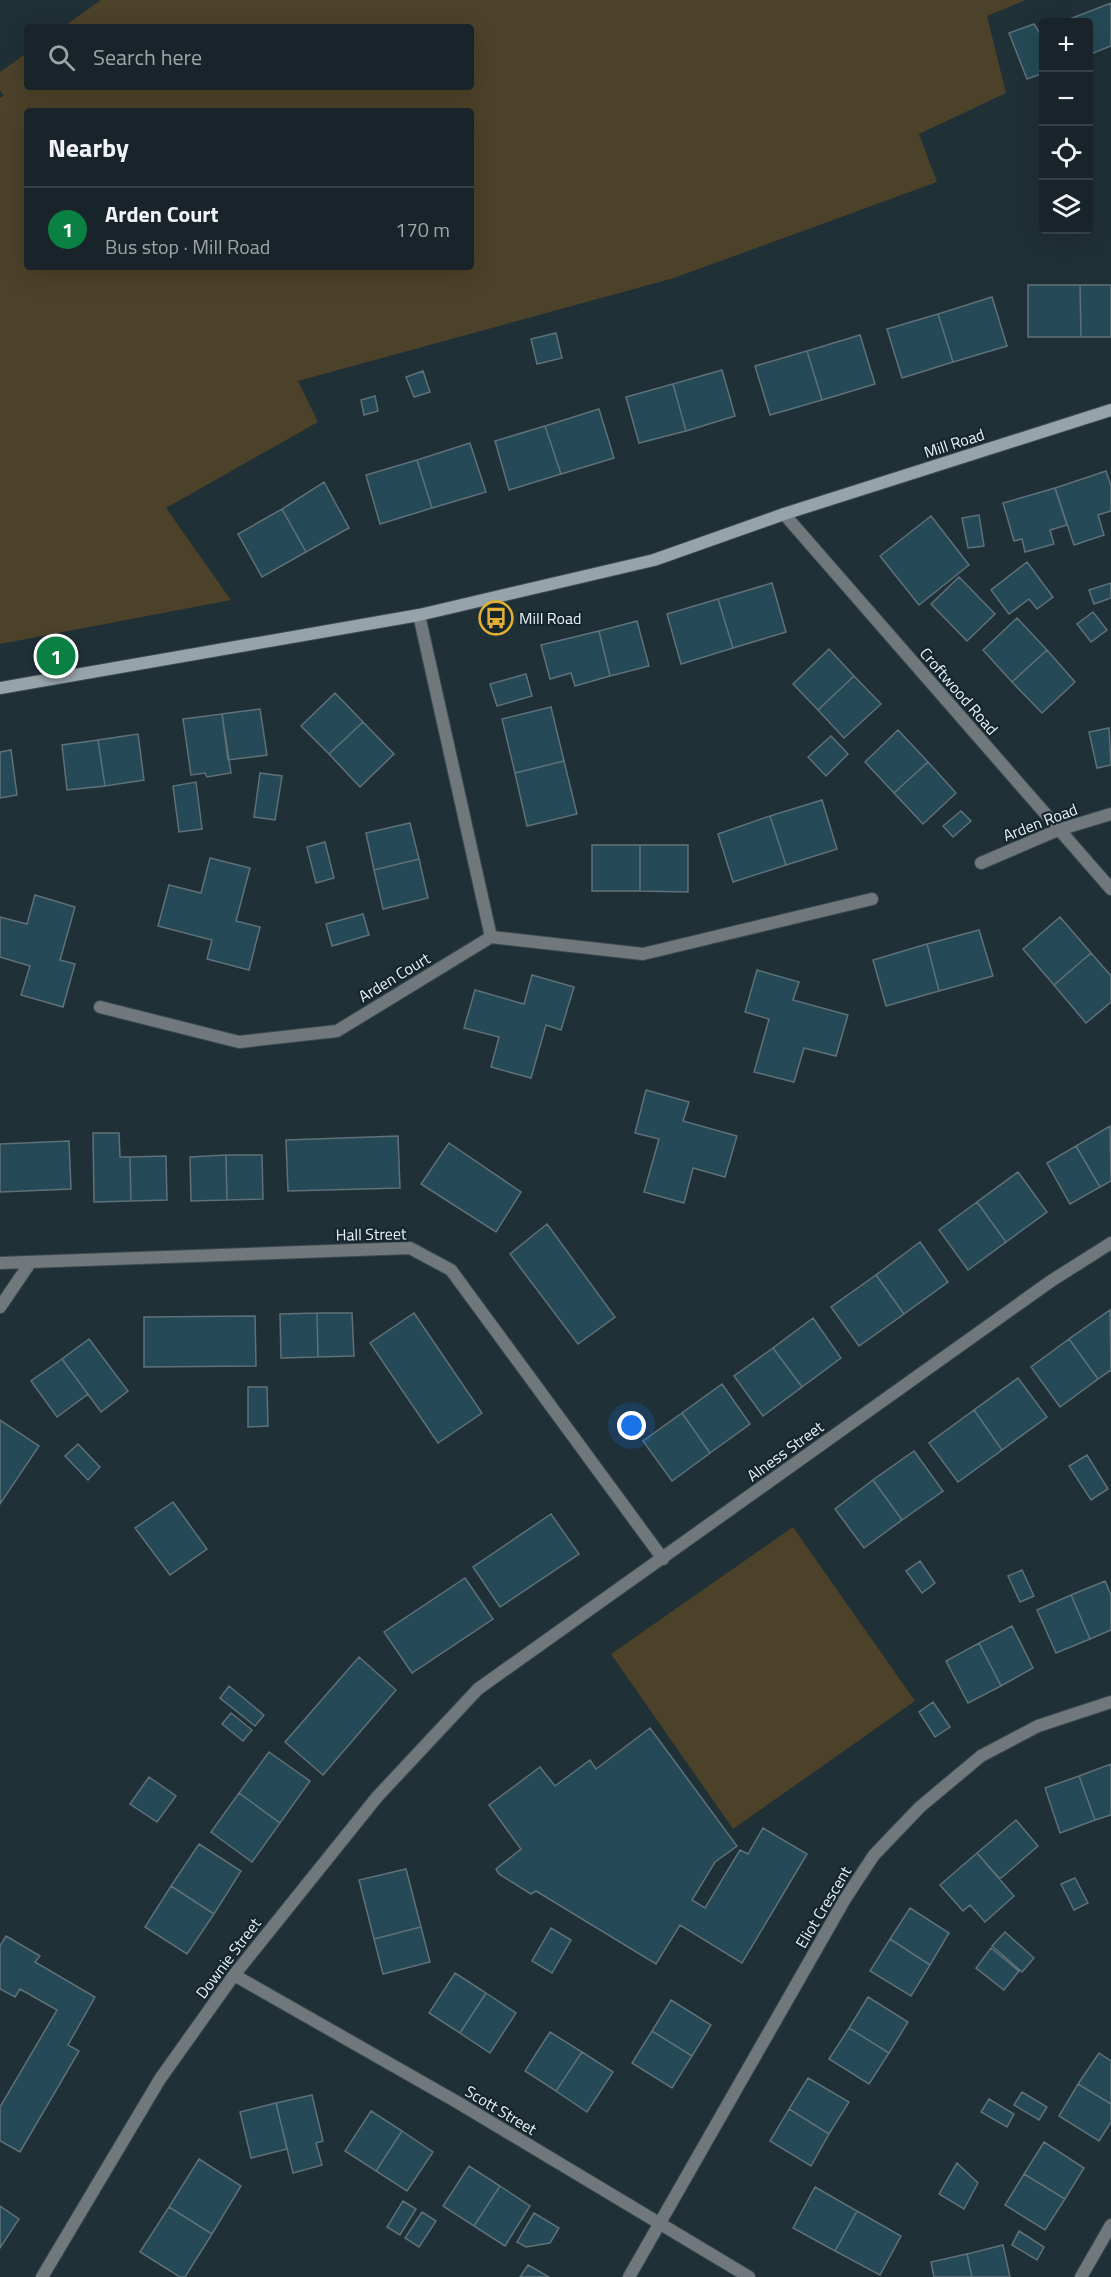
<!DOCTYPE html>
<meta charset="utf-8">
<style>
:root{--surface:#182429;--page:#212c31;--text:#f1f3f6;--muted:#9fa4a8;--line:#364146;--accent:#0b8043}
body{margin:0;font-family:"Titillium Web",sans-serif;background:var(--page);color:var(--text)}
.controls{position:absolute;right:18px;top:18px;display:grid;overflow:hidden;border-radius:6px;box-shadow:0 6px 24px #0002}
.controls button{width:54px;height:54px;display:grid;place-items:center;padding:0;border:0;border-bottom:2px solid var(--line);background:var(--surface);color:var(--text);font:30px sans-serif}
.you{position:absolute;left:632px;top:1426px;width:21px;height:21px;margin:-15px;border:4px solid #fff;border-radius:50%;background:#1a73e8;box-shadow:0 0 0 9px #1a73e833}
.badge{display:grid;place-items:center;width:39px;height:39px;border-radius:50%;background:var(--accent);color:#fff;font-size:20px;font-weight:700}
.pin{position:absolute;translate:-50% -50%;border:3px solid #fff;box-shadow:0 2px 6px #0006}
.list{margin:0;padding:0;list-style:none}
h2{display:flex;justify-content:space-between;align-items:center;height:78px;margin:0;padding:0 24px;font-size:26px}
h2 small{font-size:20px;font-weight:400;color:var(--muted)}
.list li{display:grid;grid-template-columns:39px 1fr auto;gap:18px;align-items:center;box-sizing:border-box;height:84px;padding:0 24px;border-top:2px solid var(--line)}
.list b{display:block;font-size:22px;white-space:nowrap}
.list p{margin:0;font-size:20px;white-space:nowrap;color:var(--muted)}
.list em{font-size:20px;font-style:normal;color:var(--muted)}
.icon{flex:none;width:33px;height:33px;fill:none;stroke:currentColor;stroke-width:2;stroke-linecap:round;stroke-linejoin:round}
.map{position:relative;flex:none;width:1111px;height:2277px;overflow:hidden}
.search{position:absolute;background:var(--surface);box-shadow:0 6px 24px #0002;left:24px;top:24px;width:450px;height:66px;display:flex;align-items:center;gap:15px;box-sizing:border-box;padding:0 21px;border-radius:6px;color:var(--muted);font-size:22px}
.panel{position:absolute;background:var(--surface);box-shadow:0 6px 24px #0002;left:24px;top:108px;width:450px;height:162px;border-radius:6px}
.map>svg:first-child{display:block}
.green{fill:#4c4129;fill-rule:evenodd}
.building{fill:#254956;stroke:#5f7178;stroke-width:1.5}
.lines{fill:none;stroke-linecap:round;stroke-linejoin:round}
.minor-casing{stroke:#3c4b52;stroke-width:14}
.secondary-casing{stroke:#3c4b52;stroke-width:14}
.minor{stroke:#70787c;stroke-width:12}
.secondary{stroke:#96a3a8;stroke-width:12}
.labels{text-anchor:middle;dominant-baseline:central;stroke-width:4.5;stroke-linejoin:round;paint-order:stroke}
.street-label{font-size:16px;fill:#e9f3f8;stroke:#16262d}
.poi-label{font-size:16px;fill:#e9f3f8;stroke:#16262d;text-anchor:start}
</style>
<div class="map">
<svg width="1111" height="2277" viewBox="0 0 1111 2277">
<rect width="100%" height="100%" fill="#203037"/>
<path class="green" d="M101,0H1026L987,16L1006,93L919,134L937,182L674,278L298,381L318,422L166,508L231,600L0,644V98L4,95L0,91V72L27,53V87H471V27H63ZM27,111H471V267H27Z
M793,1527L915,1701L733,1829L611,1654Z"/>
<path class="building" d="M1111,3V46L1088,55V22H1062Z
M1034,24L1039,32L1044,30V73L1027,79L1009,33Z
M1028,285H1080L1081,337H1028Z
M1080,285H1111V337H1081Z
M992,297L1007,346L953,362L938,314Z
M938,314L953,362L902,378L887,329Z
M556,333L562,358L537,364L531,339Z
M860,335L875,384L822,400L807,351Z
M807,351L822,400L770,415L755,366Z
M722,370L735,416L686,431L673,384Z
M423,371L430,392L414,397L406,377Z
M673,384L686,431L639,443L626,397Z
M375,396L378,411L364,415L361,400Z
M599,409L614,458L561,474L545,426Z
M545,426L561,474L509,490L495,441Z
M470,443L486,492L432,508L417,460Z
M417,460L432,508L380,524L366,475Z
M1106,471L1111,486V511L1098,515L1104,535L1074,545L1055,488Z
M324,482L349,528L306,552L282,509Z
M1055,488L1067,525L1050,530L1054,544L1025,552L1022,539L1014,541L1003,503Z
M282,509L306,552L262,577L238,534Z
M979,515L984,546L968,548L962,518Z
M931,516L969,565L919,605L880,556Z
M1027,562L1053,597L1037,609L1029,599L1009,614L991,590Z
M959,577L995,614L967,641L931,604Z
M772,583L786,632L733,648L718,599Z
M1111,583V598L1094,604L1089,590Z
M718,599L733,648L681,664L667,614Z
M1093,612L1107,630L1091,642L1077,624Z
M1017,618L1047,650L1012,682L983,650Z
M637,621L649,666L610,676L599,631Z
M599,631L610,676L575,686L571,673L550,679L541,645Z
M829,649L854,676L818,710L793,684Z
M1047,650L1075,682L1042,713L1012,682Z
M526,674L532,696L497,706L490,684Z
M854,676L881,704L844,738L818,710Z
M335,693L363,722L329,754L301,726Z
M551,707L564,761L515,773L502,719Z
M260,709L267,755L228,760L222,714Z
M222,714L231,773L207,777L205,773L191,775L183,719Z
M363,722L394,754L360,787L329,754Z
M1109,728L1111,765L1097,768L1089,732Z
M898,730L928,762L894,793L865,762Z
M138,734L144,780L105,786L98,740Z
M831,736L848,754L826,776L808,757Z
M98,740L105,786L67,790L62,745Z
M11,750L17,795L0,798V752Z
M564,761L577,814L527,826L515,773Z
M928,762L956,793L923,824L894,793Z
M260,773L282,776L275,820L254,817Z
M196,782L202,829L179,832L173,786Z
M822,800L837,849L786,865L770,816Z
M961,811L971,821L953,837L943,826Z
M770,816L786,865L733,882L718,834Z
M410,823L419,859L374,870L366,833Z
M325,842L334,878L316,883L307,847Z
M592,845H640V891H592Z
M640,845H688V892L640,891Z
M210,858L250,868L236,921L260,927L249,970L207,959L212,940L158,926L169,885L201,893Z
M419,859L428,898L383,909L374,870Z
M35,895L75,907L60,960L75,964L63,1007L21,995L30,966L0,957V917L27,924Z
M363,914L369,935L332,946L326,924Z
M1060,917L1091,953L1054,985L1023,949Z
M979,930L993,976L939,991L927,944Z
M927,944L939,991L886,1006L873,960Z
M1091,953L1111,976V1002L1086,1023L1054,985Z
M757,970L799,982L793,1000L848,1015L836,1056L804,1048L794,1082L754,1072L769,1019L745,1012Z
M532,975L574,987L561,1030L546,1025L531,1078L491,1067L499,1037L464,1028L475,990L524,1004Z
M646,1090L689,1102L683,1121L737,1136L725,1177L693,1168L684,1203L644,1192L659,1139L635,1133Z
M1110,1126L1111,1181L1100,1187L1076,1146Z
M93,1133H119L120,1157H130L131,1201L94,1202Z
M398,1136L400,1188L288,1191L286,1140Z
M69,1141L71,1189L0,1192V1144Z
M449,1143L521,1192L496,1232L421,1184Z
M1076,1146L1100,1187L1070,1204L1047,1163Z
M226,1155H262L263,1199L227,1200Z
M226,1155L227,1200L191,1201L190,1157Z
M166,1156L167,1200L131,1201L130,1157Z
M1018,1172L1047,1212L1006,1242L977,1202Z
M977,1202L1006,1242L968,1270L939,1230Z
M547,1224L615,1317L578,1344L510,1254Z
M920,1242L948,1282L904,1314L876,1275Z
M876,1275L904,1314L859,1346L831,1307Z
M1110,1310L1111,1370L1098,1379L1069,1339Z
M317,1313H352L354,1356L318,1357Z
M317,1313L318,1357L281,1358L280,1314Z
M414,1313L482,1413L438,1443L370,1343Z
M255,1316L256,1366L144,1367V1317Z
M813,1318L841,1358L802,1387L773,1348Z
M89,1339L128,1391L101,1412L62,1359Z
M1069,1339L1098,1379L1060,1407L1031,1367Z
M773,1348L802,1387L763,1416L734,1376Z
M62,1359L88,1394L57,1417L31,1381Z
M1018,1378L1047,1417L1002,1450L974,1410Z
M722,1384L750,1424L710,1453L682,1413Z
M248,1387H267L268,1426L248,1427Z
M974,1410L1002,1450L958,1482L929,1443Z
M682,1413L710,1453L672,1481L643,1441Z
M0,1420L39,1446L0,1504Z
M78,1444L100,1467L88,1480L65,1456Z
M914,1451L943,1491L902,1520L873,1480Z
M1087,1455L1108,1489L1091,1500L1069,1466Z
M873,1480L902,1520L864,1548L835,1509Z
M173,1502L207,1549L170,1575L135,1528Z
M551,1514L579,1554L500,1607L473,1567Z
M920,1561L935,1583L922,1593L906,1571Z
M1022,1570L1034,1596L1020,1602L1008,1576Z
M465,1578L493,1619L412,1673L384,1632Z
M1105,1581L1111,1595V1630L1090,1639L1071,1595Z
M1071,1595L1090,1639L1056,1653L1037,1610Z
M1012,1626L1033,1668L1001,1686L979,1643Z
M979,1643L1001,1686L968,1703L946,1661Z
M359,1657L396,1690L323,1775L285,1742Z
M229,1686L264,1715L255,1726L220,1698Z
M933,1702L950,1727L935,1737L919,1712Z
M231,1713L252,1730L243,1741L222,1724Z
M650,1728L737,1846L715,1862L692,1900L705,1908L740,1850L748,1854L763,1828L807,1854L742,1963L680,1925L656,1964L536,1891L531,1894L499,1874L496,1869L521,1849L489,1805L540,1767L555,1786L590,1760L596,1769Z
M269,1752L310,1781L280,1823L239,1793Z
M1111,1764V1815L1095,1820L1079,1776Z
M1079,1776L1095,1820L1060,1833L1045,1788Z
M149,1777L176,1796L157,1822L130,1804Z
M239,1793L280,1823L252,1862L211,1832Z
M1016,1820L1038,1846L1000,1879L977,1853Z
M199,1844L241,1871L214,1914L171,1886Z
M977,1853L1014,1896L985,1922L970,1905L963,1911L940,1885Z
M406,1869L421,1927L374,1939L359,1880Z
M1075,1878L1088,1903L1074,1910L1061,1884Z
M171,1886L214,1914L187,1954L145,1927Z
M910,1908L949,1933L930,1965L890,1939Z
M421,1927L430,1962L383,1974L374,1939Z
M551,1928L571,1940L552,1973L532,1961Z
M1005,1932L1034,1958L1022,1972L992,1946Z
M6,1936L40,1956L35,1962L95,1997L68,2045L79,2051L20,2152L0,2141V2107L57,2010L20,1989L15,1997L0,1989V1946Z
M890,1939L930,1965L911,1996L870,1971Z
M991,1948L1019,1971L1004,1990L976,1968Z
M455,1973L486,1993L460,2033L429,2013Z
M486,1993L516,2013L490,2053L460,2033Z
M868,1997L908,2022L889,2053L849,2028Z
M671,2000L711,2025L692,2056L652,2031Z
M849,2028L889,2053L869,2084L829,2059Z
M652,2031L692,2056L672,2088L632,2063Z
M550,2032L582,2052L556,2091L525,2071Z
M582,2052L613,2072L587,2112L556,2091Z
M1099,2053L1111,2061V2104L1078,2084Z
M808,2078L849,2102L829,2134L789,2109Z
M1078,2084L1111,2104V2122L1099,2141L1059,2116Z
M1022,2092L1047,2107L1039,2120L1014,2105Z
M312,2095L323,2141L316,2143L322,2165L293,2173L276,2103Z
M989,2099L1014,2114L1007,2127L981,2112Z
M276,2103L287,2149L251,2158L240,2112Z
M789,2109L829,2134L811,2166L770,2141Z
M371,2111L402,2131L376,2171L345,2151Z
M402,2131L433,2152L407,2191L376,2171Z
M1044,2142L1084,2168L1065,2199L1024,2174Z
M199,2159L241,2186L212,2234L169,2207Z
M957,2163L978,2183L964,2209L939,2194Z
M469,2166L500,2186L474,2226L443,2206Z
M1024,2174L1065,2199L1045,2230L1005,2205Z
M500,2186L530,2206L505,2246L474,2226Z
M815,2187L857,2211L835,2251L793,2228Z
M403,2201L416,2209L400,2235L387,2227Z
M0,2206L19,2219L0,2248Z
M169,2207L212,2234L185,2277H180L140,2252Z
M857,2211L901,2236L880,2275L835,2251Z
M422,2212L436,2221L419,2247L405,2238Z
M534,2213L559,2228L550,2243L526,2247L517,2242Z
M1019,2231L1044,2247L1037,2260L1012,2245Z
M1003,2245L1010,2277H972L967,2254Z
M967,2254L972,2277H934L931,2262Z
M528,2265L549,2277H520Z"/>
<g class="lines">
<defs>
<path id="minor" d="M784,514L1111,889
M419,615L491,937
M981,863L1058,830L1111,814
M100,1007L239,1042L337,1031L491,937L643,954L872,899
M0,1263L410,1248L451,1270L663,1559
M0,1307L30,1263
M234,1975L457,2102L749,2277
M42,2277L160,2079L234,1975L377,1797L478,1689L1051,1281L1111,1243
M629,2277L845,1899L874,1855L920,1807L981,1756L1038,1726L1111,1702
M1081,2277L1111,2225"/>
<path id="secondary" d="M0,688L419,615L654,560L784,514L1111,410"/>
</defs>
<use href="#minor" class="minor-casing"/>
<use href="#secondary" class="secondary-casing"/>
<use href="#minor" class="minor"/>
<use href="#secondary" class="secondary"/>
</g>
<defs>
<symbol id="bus-ring" viewBox="-11 -11 22 22"><circle r="9.5" fill="#16262d" stroke="#e1af34" stroke-width="1.5"/><path d="M-5-6H5V4H4V6H2V4H-2V6H-4V4H-5ZM-3.5-4V0h7V-4ZM-3.5 1.2v1.5H-2V1.2ZM2 1.2v1.5H3.5V1.2Z" fill="#e1af34"/></symbol>
</defs>
<g fill-rule="evenodd">
<use href="#bus-ring" x="477" y="599" width="38" height="38"/>
</g>
<g class="labels">
<g class="street-label">
<text transform="translate(954 443) rotate(-18)">Mill Road</text>
<text transform="translate(959 691) rotate(49)">Croftwood Road</text>
<text transform="translate(1040 822) rotate(-21)">Arden Road</text>
<text transform="translate(394 977) rotate(-31)">Arden Court</text>
<text transform="translate(371 1234) rotate(-1)">Hall Street</text>
<text transform="translate(785 1451) rotate(-36)">Alness Street</text>
<text transform="translate(823 1907) rotate(-59)">Eliot Crescent</text>
<text transform="translate(228 1958) rotate(-53)">Downie Street</text>
<text transform="translate(501 2110) rotate(31)">Scott Street</text>
</g>
<g class="poi-label">
<text x="519" y="618">Mill Road</text>
</g>
</g>
</svg>
<div class="controls">
<button>+</button>
<button>−</button>
<button><svg class="icon" aria-label="locate" viewBox="0 0 24 24"><circle cx="12" cy="12" r="6"/><path d="M12 2v4M12 18v4M2 12h4M18 12h4"/></svg></button>
<button><svg class="icon" aria-label="layers" viewBox="0 0 24 24"><path d="M12 4l9 5-9 5-9-5zM3 14l9 5 9-5"/></svg></button>
</div>
<div class="you"></div>
<div class="pin badge" style="left:56px;top:656px">1</div>
<div class="search"><svg class="icon" aria-label="search" viewBox="0 0 24 24"><circle cx="10" cy="10" r="6"/><path d="M15 15l6 6"/></svg>Search here</div>
<section class="panel">
<h2>Nearby<small></small></h2>
<ul class="list">
<li><span class="badge">1</span><div><b>Arden Court</b><p>Bus stop · Mill Road</p></div><em>170 m</em></li>
</ul>
</section>
</div>
